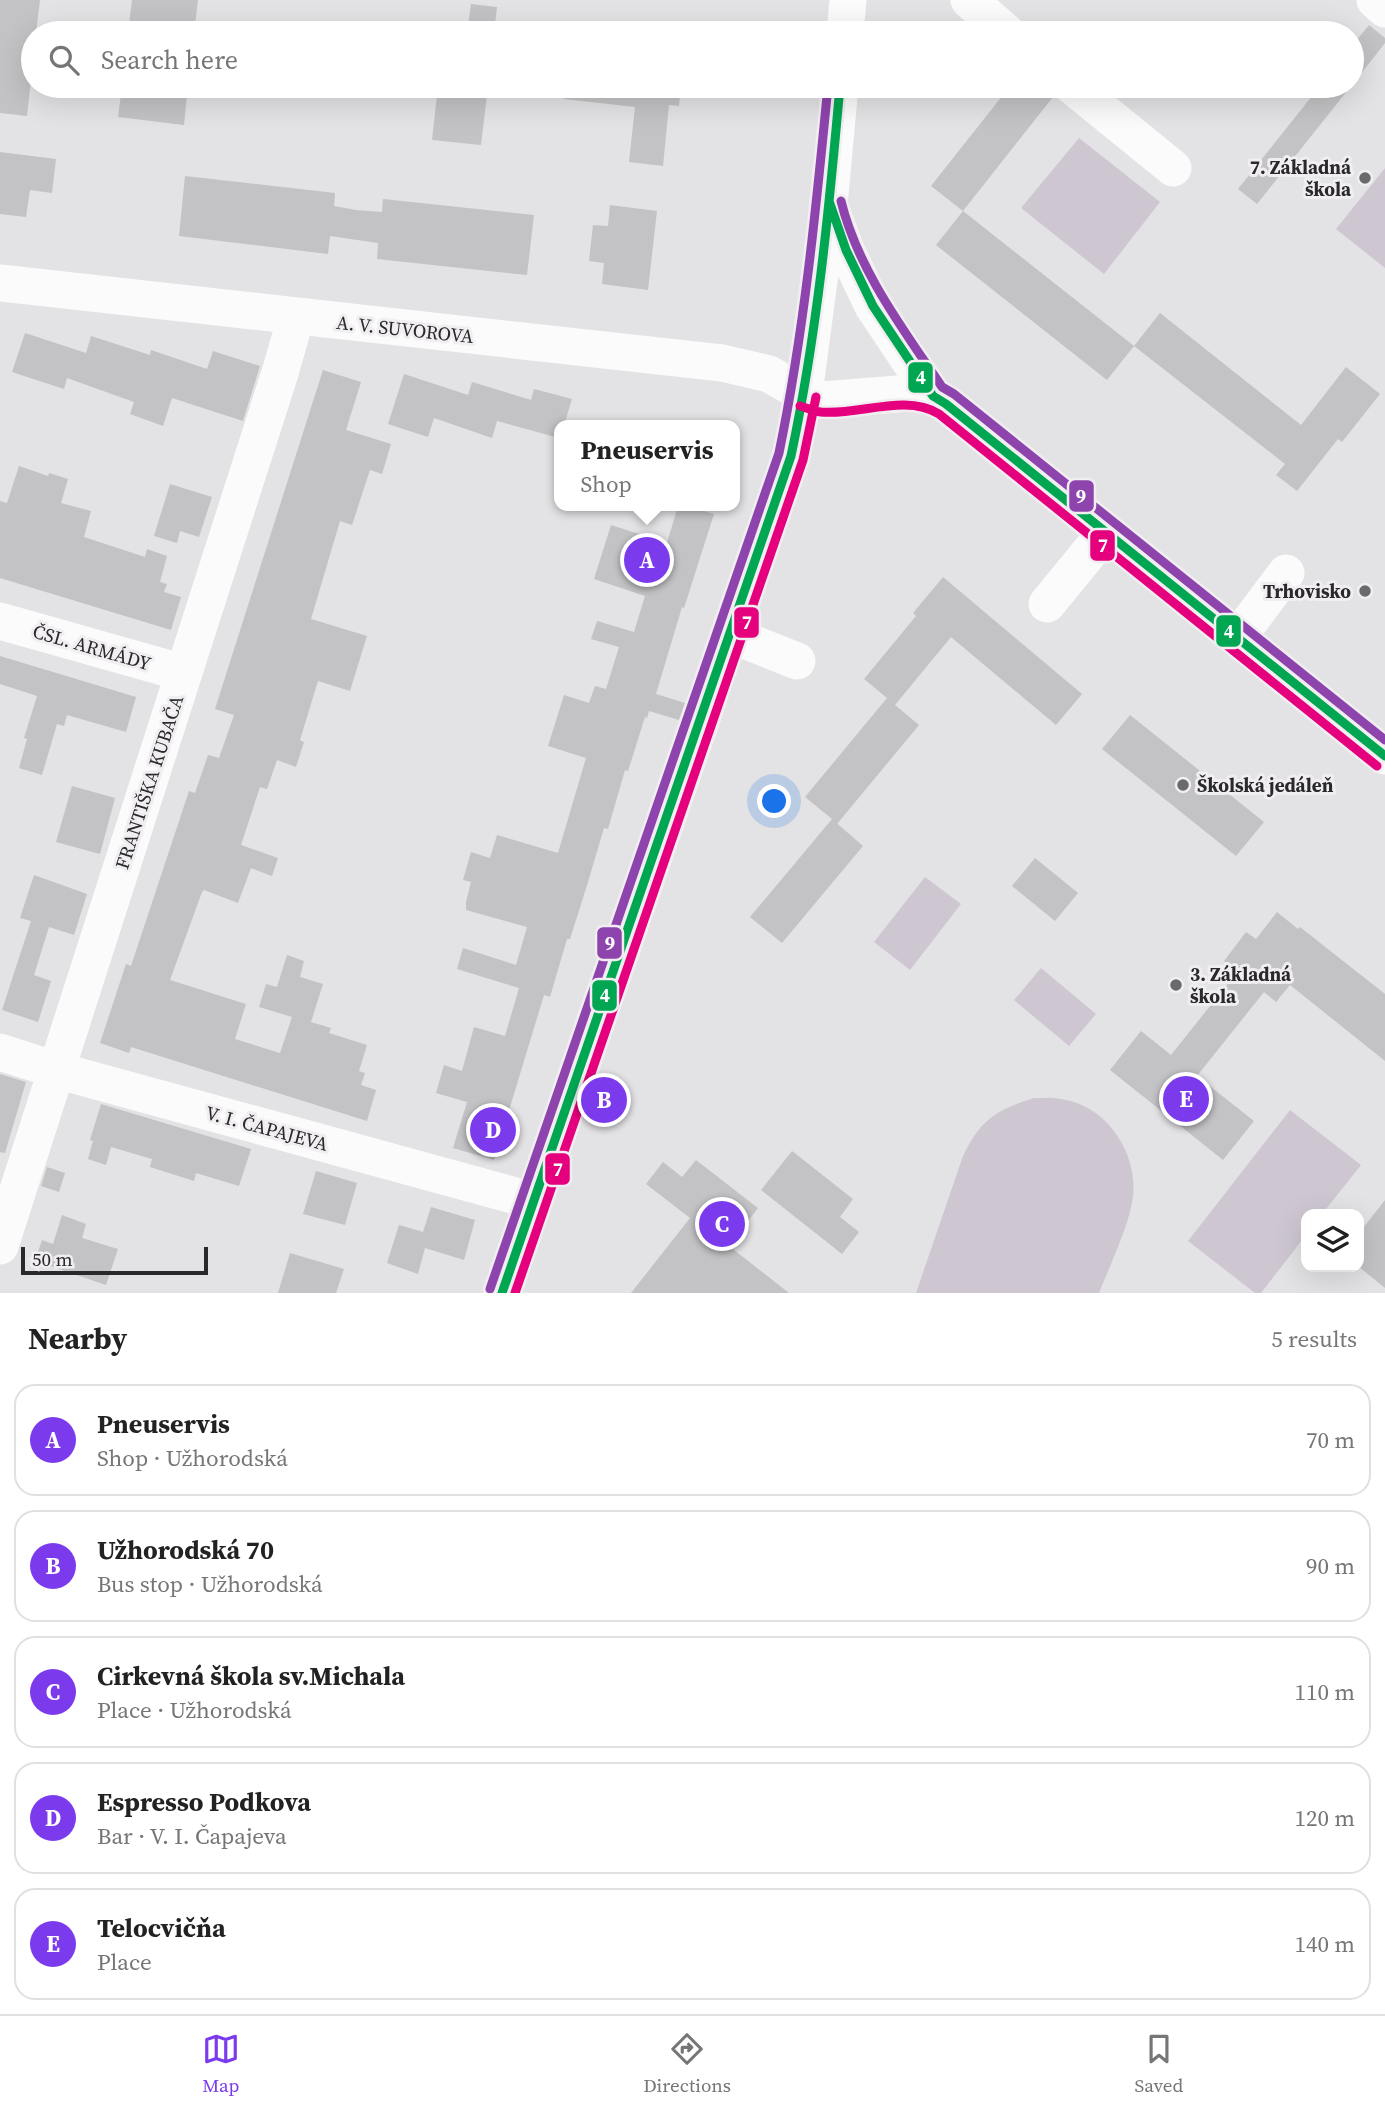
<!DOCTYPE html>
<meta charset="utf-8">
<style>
:root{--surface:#fff;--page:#f2f2f2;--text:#222;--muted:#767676;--line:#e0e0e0;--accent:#7c3aed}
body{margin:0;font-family:"Source Serif 4",serif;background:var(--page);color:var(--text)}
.controls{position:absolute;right:21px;bottom:21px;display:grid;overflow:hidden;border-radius:14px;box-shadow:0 7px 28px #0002}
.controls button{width:63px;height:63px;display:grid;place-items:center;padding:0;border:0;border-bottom:2px solid var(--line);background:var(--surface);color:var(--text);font:35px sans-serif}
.scale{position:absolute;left:21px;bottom:18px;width:187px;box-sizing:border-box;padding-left:7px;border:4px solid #29282a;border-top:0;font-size:19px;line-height:24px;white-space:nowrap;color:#29282a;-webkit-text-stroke:5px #f1eef2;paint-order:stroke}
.you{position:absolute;left:775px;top:802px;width:24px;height:24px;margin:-18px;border:5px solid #fff;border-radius:50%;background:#1a73e8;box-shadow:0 0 0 10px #1a73e833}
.badge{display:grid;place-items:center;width:46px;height:46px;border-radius:50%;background:var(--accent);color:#fff;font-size:23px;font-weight:700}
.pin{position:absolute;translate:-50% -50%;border:4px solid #fff;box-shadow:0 2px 7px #0006}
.popup{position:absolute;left:554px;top:420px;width:186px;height:91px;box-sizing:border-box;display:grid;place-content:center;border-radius:14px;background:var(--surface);filter:drop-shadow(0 2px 5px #0005);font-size:23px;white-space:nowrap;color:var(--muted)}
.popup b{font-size:26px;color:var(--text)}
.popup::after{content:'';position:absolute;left:50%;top:100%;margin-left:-14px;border:14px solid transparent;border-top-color:var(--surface)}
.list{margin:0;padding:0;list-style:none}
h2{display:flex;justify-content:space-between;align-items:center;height:91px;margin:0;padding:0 28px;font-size:30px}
h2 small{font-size:23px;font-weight:400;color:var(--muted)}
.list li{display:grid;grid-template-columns:46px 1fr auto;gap:21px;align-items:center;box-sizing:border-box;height:112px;margin:0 14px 14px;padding:0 14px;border:2px solid var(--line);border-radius:21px}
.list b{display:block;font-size:26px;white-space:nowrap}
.list p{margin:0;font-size:23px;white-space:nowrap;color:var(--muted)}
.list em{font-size:23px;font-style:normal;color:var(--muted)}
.icon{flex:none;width:38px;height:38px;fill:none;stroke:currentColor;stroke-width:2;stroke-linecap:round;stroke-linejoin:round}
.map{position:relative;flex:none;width:1385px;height:1293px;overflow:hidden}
.search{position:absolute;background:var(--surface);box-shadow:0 7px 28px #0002;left:21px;right:21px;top:21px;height:77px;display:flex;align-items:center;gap:18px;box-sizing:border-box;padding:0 24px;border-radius:38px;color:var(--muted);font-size:26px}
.sheet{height:721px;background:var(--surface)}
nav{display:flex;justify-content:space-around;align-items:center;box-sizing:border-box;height:98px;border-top:2px solid var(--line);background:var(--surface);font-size:19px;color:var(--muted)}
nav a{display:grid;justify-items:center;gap:4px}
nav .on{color:var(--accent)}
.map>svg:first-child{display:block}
.green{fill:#cec7d2}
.building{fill:#c3c2c4}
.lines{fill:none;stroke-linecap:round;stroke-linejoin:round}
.minor{stroke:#fbfbfb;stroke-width:37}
.bus-1-casing{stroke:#f1eef2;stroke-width:14}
.bus-2-casing{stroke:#f1eef2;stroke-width:14}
.bus-3-casing{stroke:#f1eef2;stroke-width:14}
.bus-1{stroke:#00a651;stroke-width:9}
.bus-2{stroke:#e5007d;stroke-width:9}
.bus-3{stroke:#8e44ad;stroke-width:9}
.poi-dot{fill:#6a696b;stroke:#f1eef2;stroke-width:2.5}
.labels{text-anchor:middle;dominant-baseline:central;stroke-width:6;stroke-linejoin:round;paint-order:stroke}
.poi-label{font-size:19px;font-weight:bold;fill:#29282a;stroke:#f1eef2;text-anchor:end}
.street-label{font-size:19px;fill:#29282a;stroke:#f1eef2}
.line-badge{stroke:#f1eef2;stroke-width:2.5}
.badge-label{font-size:19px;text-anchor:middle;font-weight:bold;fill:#fff}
</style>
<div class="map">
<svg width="1385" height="1293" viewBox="0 0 1385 1293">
<rect width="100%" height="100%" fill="#e3e2e4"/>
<path class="green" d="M1079,138L1160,202L1104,274L1021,208Z
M1385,168V268L1336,229Z
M925,877L961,904L910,970L874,942Z
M1041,968L1096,1014L1069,1046L1014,1000Z
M1034,1098C1043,1098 1052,1097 1061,1099C1106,1105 1138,1152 1133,1197C1129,1226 1110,1265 1099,1293H916L963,1156C981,1119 996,1110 1034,1098Z
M1290,1110L1361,1165L1322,1214H1306V1235L1261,1293H1255L1188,1241Z"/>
<path class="building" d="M0,0H40L36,33H33V60L27,116L0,113Z
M132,0H198L194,33H128Z
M471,4L497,7L494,33H467Z
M1369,25L1385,38V43L1352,85V46Z
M122,86H188L184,125L118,117Z
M438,86H488L481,145L432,140Z
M564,86H681L679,106L669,105L663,166L629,162L635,107L564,99Z
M1010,86H1039L1053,97L963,211L931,186Z
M1320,86H1351L1257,204L1238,189Z
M0,152L56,159L52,193L30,190L26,217L0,214Z
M185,176L335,193L334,206L356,210L382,212L383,199L534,215L527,275L377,259L378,243L330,236L328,254L179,236Z
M610,205L657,211L648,290L602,284L604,263L589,261L593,225L608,226Z
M963,211L1134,346L1107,380L936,245Z
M1160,313L1301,425L1346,367L1380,394L1342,442L1338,439L1297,491L1276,475L1285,464L1134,346Z
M25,333L86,353L91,336L150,355L151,350L207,369L213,351L260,366L243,421L172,398L163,426L130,414L134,402L67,378L64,389L12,372Z
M323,370L361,382L346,430L391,444L382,474L370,470L352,525L340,521L311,619L367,636L350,691L318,681L300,740L304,742L296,767L277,760L267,789L260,787L241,845L278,858L272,876L251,868L238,903L204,890L202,892L170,980L246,1004L235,1039L280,1053L292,1017L259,1007L266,984L277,987L287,955L304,961L300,977L323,984L311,1022L331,1028L329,1033L367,1045L359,1071L365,1073L361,1085L376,1090L367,1121L131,1047L129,1053L100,1043L126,964L131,966L189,791L195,793L208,755L219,758L234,715L215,709Z
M404,374L468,395L472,382L531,400L534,389L572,399L564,425H559V438L497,421L492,438L434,418L428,437L388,424Z
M19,466L48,476L49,473L68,479L61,503L91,511L84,537L145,557L147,549L167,556L160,582L167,584L164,592L181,597L171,630L0,578V501L7,503Z
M170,484L212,497L199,537L180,531L177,543L154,536Z
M678,506H687L714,514L684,608L682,607L656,694L685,703L679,720L649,711L647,718L645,717L628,771L625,770L608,829L604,828L588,882L570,939H567L550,997L544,995L494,1160L453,1148L467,1102L436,1093L444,1065L462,1071L474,1027L505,1036L519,988L457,969L463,948L516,965L527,927L466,910V902L471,882L463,880L471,852L490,858L497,835L558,853L586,758L548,746L564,695L589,703L595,686L606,689L619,647L591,639L597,621L634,632L645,596L594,579L611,525L667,543Z
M943,577L1082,694L1056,725L951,637L895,705L919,725L837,824L832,819L863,846L782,943L750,917L832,819L805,797L887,698L864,679L916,616L913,613Z
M0,656L136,697L126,732L67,715L64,726L57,724L42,775L19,768L27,739L24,738L37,696L0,684Z
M1130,715L1264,822L1236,856L1102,749Z
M72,786L115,798L100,854L56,842Z
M1035,858L1078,893L1055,921L1012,886Z
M34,875L87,894L74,935L49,927L34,975L51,981L38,1022L2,1010L31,921L20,918Z
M1277,912L1298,929L1300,927L1385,994V1061L1290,985L1276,1002L1264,992L1197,1076L1254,1121L1223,1160L1110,1070L1141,1031L1171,1055L1238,971L1224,961L1246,932L1256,939Z
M0,1074L26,1082L5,1153L0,1152Z
M101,1104L251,1149L239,1186L196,1173L194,1181L150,1167L152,1159L111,1147L106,1165L88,1159L93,1141L90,1140Z
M792,1151L853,1199L840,1217L859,1232L842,1254L761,1190Z
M696,1160L758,1208L729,1246L789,1293H631L690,1218L646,1184L663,1162L682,1177Z
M47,1167L65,1173L59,1192L41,1186Z
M316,1171L357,1183L345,1225L303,1214Z
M1385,1200V1288L1359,1267V1233Z
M431,1207L475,1220L464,1260L425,1248L418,1274L387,1263L399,1225L423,1232Z
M62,1215L86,1224L82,1238L118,1249L106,1285L35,1261L42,1240L53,1244Z
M290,1253L344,1269L336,1293H278Z"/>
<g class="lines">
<path class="minor" d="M969,0L1007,33
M1375,0L1385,9
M845,33L848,0
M1072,86L1173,168
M831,210L846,250L873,306L933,396L946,404L1385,756
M0,283L722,363L769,374L804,394L822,400L910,393L933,396
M1047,604L1106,532
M0,621L184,673
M729,634L797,661
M1238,637L1286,573
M0,1052L56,1070L534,1201
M0,1246L280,373L296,317
M502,1293L700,724L729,634L791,456L804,394L829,205L840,86"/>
<defs>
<path id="bus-1" d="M829,201L846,250L873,306L933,396L946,404L1385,756
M502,1293L791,456C817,334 829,210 840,86"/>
<path id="bus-2" d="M800,406C807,408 814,411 821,412C858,416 905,393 939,414L1377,766
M515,1293L803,460L816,397"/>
<path id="bus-3" d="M841,201C858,270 903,329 942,387L954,394L1385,740
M490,1289L779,453C804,332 816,209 828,86"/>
</defs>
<use href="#bus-1" class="bus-1-casing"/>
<use href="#bus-2" class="bus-2-casing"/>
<use href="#bus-3" class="bus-3-casing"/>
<use href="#bus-1" class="bus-1"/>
<use href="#bus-2" class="bus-2"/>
<use href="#bus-3" class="bus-3"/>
</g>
<g class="poi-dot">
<circle cx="1365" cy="178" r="7"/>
<circle cx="1365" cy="591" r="7"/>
<circle cx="1183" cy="785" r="7"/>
<circle cx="1176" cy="985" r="7"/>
</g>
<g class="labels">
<g class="poi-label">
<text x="1351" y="167">7. Základná<tspan x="1351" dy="22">škola</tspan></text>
<text x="1351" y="591">Trhovisko</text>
<text x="1197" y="785" text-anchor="start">Školská jedáleň</text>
<text x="1190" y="974" text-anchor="start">3. Základná<tspan x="1190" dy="22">škola</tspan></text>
</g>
<g class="street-label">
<text transform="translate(405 329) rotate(6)">A. V. SUVOROVA</text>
<text transform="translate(92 647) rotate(16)">ČSL. ARMÁDY</text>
<text transform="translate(149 782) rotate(-72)">FRANTIŠKA KUBAČA</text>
<text transform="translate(267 1128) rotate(15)">V. I. ČAPAJEVA</text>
</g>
</g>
<g class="line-badge">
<rect x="907" y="361" width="27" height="33" rx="7" fill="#00a651"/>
<rect x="1068" y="479" width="27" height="34" rx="7" fill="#8e44ad"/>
<rect x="1089" y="529" width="27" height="33" rx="7" fill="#e5007d"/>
<rect x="733" y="606" width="27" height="33" rx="7" fill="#e5007d"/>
<rect x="1215" y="614" width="27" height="34" rx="7" fill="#00a651"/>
<rect x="596" y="926" width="27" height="34" rx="7" fill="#8e44ad"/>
<rect x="591" y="979" width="27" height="33" rx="7" fill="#00a651"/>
<rect x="544" y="1152" width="27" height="34" rx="7" fill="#e5007d"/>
</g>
<g class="badge-label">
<text x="921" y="384">4</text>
<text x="1081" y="503">9</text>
<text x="1103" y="552">7</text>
<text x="747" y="629">7</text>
<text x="1229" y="638">4</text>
<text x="610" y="950">9</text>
<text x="605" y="1002">4</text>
<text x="558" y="1176">7</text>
</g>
</svg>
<div class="controls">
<button><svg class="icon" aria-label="layers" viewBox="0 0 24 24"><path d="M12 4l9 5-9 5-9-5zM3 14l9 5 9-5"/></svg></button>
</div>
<div class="scale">50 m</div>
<div class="you"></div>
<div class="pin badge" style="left:647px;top:560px">A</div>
<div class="popup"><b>Pneuservis</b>Shop</div>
<div class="pin badge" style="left:604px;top:1100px">B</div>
<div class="pin badge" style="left:722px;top:1224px">C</div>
<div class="pin badge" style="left:493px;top:1130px">D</div>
<div class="pin badge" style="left:1186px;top:1099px">E</div>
<div class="search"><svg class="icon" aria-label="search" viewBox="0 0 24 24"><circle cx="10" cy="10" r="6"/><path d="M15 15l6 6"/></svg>Search here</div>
</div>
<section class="sheet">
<h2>Nearby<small>5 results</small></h2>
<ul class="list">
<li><span class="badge">A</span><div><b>Pneuservis</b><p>Shop · Užhorodská</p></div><em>70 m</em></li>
<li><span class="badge">B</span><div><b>Užhorodská 70</b><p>Bus stop · Užhorodská</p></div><em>90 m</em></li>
<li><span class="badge">C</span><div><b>Cirkevná škola sv.Michala</b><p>Place · Užhorodská</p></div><em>110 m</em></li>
<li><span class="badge">D</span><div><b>Espresso Podkova</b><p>Bar · V. I. Čapajeva</p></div><em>120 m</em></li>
<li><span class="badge">E</span><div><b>Telocvičňa</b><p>Place</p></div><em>140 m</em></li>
</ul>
</section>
<nav>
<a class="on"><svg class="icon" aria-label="map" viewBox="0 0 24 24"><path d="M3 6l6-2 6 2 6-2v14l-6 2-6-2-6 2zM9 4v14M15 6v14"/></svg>Map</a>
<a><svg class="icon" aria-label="directions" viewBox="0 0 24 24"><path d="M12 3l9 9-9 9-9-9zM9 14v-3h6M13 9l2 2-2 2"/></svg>Directions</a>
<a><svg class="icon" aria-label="saved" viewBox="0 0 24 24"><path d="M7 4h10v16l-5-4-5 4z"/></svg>Saved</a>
</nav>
